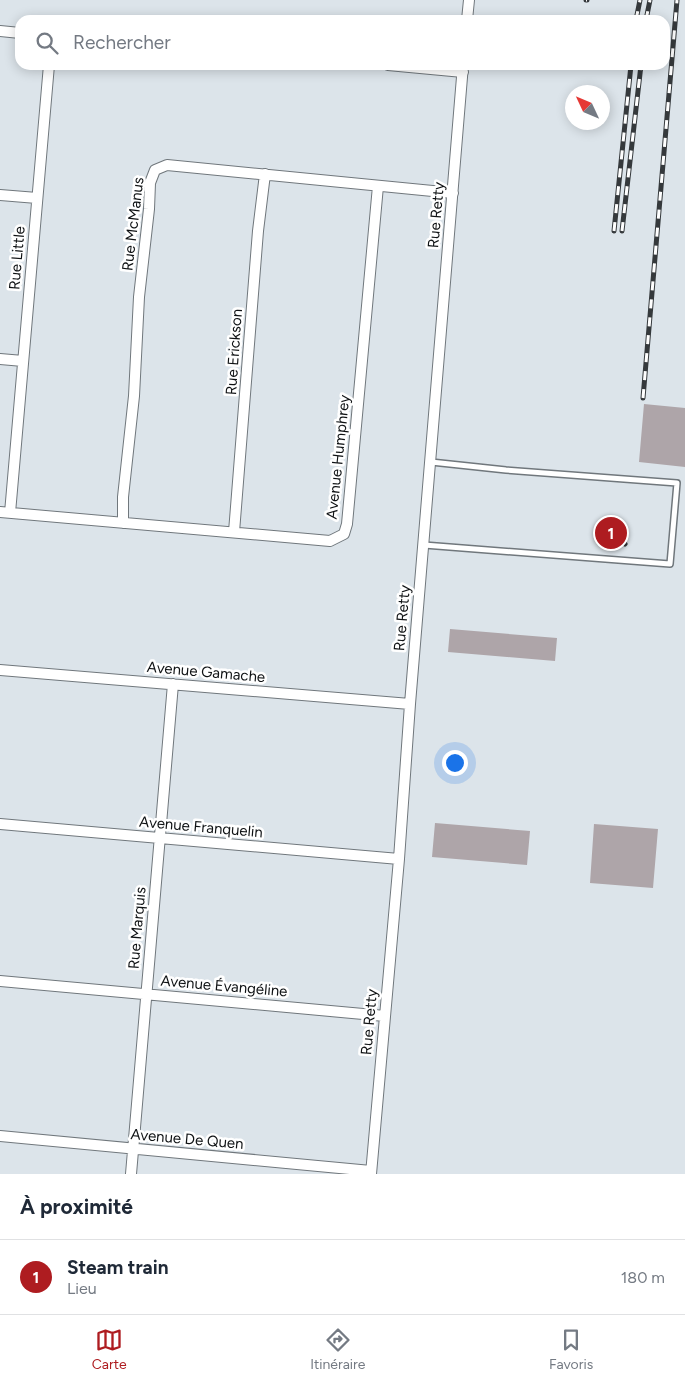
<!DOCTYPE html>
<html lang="fr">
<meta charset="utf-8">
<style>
:root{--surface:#fff;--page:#f6f6f7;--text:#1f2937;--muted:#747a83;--line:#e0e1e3;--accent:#ae1c20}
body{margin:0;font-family:Figtree,sans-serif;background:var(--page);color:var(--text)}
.compass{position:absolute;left:565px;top:85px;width:45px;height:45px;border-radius:50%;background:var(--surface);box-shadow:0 2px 12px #0003;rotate:314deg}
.you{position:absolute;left:454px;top:762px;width:18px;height:18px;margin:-12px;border:4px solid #fff;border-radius:50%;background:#1a73e8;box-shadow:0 0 0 8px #1a73e833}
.badge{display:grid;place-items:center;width:32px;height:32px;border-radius:50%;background:var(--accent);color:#fff;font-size:16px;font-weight:700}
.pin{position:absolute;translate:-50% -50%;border:2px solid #fff;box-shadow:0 1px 5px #0006}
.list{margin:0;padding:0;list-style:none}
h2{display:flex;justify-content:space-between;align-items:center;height:65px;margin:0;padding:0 20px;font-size:21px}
h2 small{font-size:16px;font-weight:400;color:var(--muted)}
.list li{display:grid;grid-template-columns:32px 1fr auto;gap:15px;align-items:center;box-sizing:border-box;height:75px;padding:0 20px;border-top:1px solid var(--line)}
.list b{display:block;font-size:19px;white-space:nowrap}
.list p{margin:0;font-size:16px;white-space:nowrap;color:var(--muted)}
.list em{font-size:16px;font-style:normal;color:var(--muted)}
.icon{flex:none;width:28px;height:28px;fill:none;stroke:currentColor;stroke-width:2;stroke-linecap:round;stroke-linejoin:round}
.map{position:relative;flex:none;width:685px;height:1174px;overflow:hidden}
.search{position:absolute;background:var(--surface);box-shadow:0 2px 12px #0003;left:15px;right:15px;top:15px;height:55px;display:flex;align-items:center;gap:12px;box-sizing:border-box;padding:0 18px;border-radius:15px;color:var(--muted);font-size:19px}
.sheet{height:140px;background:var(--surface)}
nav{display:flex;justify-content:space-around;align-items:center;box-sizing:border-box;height:70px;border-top:1px solid var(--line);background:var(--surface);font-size:14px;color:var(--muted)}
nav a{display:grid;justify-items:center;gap:2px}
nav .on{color:var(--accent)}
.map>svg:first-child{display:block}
.building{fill:#aea5a9}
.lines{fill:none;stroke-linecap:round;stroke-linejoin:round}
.lane-casing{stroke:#70777c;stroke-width:8}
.street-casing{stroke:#70777c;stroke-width:12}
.lane{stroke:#fff;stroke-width:5}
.street{stroke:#fff;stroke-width:10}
.rail-casing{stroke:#35393c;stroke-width:5}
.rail{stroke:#fff;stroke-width:3;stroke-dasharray:9;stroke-linecap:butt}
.labels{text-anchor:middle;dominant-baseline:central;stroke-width:5;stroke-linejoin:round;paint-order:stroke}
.street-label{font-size:15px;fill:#0e1113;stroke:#fff}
</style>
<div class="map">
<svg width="685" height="1174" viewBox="0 0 685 1174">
<rect width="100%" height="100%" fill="#dce4ea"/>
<path class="building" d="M644,404L685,408V467L639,462Z
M450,629L557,638L555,661L448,652Z
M435,823L530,831L527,865L432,857Z
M594,824L658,829L653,888L590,883Z"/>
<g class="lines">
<defs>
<path id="lane" d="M424,545L670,564L677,483L506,470L431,462"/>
<path id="street" d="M467,20L469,0
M0,31L20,33
M388,65L463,72
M0,195L37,198
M0,359L23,361
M0,512L330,541L344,534L347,524L378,186
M10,513L49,65
M123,523V497L134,396L139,297L149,209L150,183L155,170L167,165L453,193
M234,532L258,231L265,174
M0,670L410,704
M0,824L399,859
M0,981L385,1016
M0,1136L371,1171
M131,1174L173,684
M371,1174L399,859L410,704L463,65"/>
</defs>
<use href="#lane" class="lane-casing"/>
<use href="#street" class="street-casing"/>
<use href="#lane" class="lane"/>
<use href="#street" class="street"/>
<defs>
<path id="rail" d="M586,0H587
M636,20L640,0
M646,20L650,0
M614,231L631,65
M622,231L641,65
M643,398L677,0
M600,524L625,544"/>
</defs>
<use href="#rail" class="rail-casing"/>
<use href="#rail" class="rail"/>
</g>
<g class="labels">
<g class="street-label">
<text transform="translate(436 215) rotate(-85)">Rue Retty</text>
<text transform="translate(133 224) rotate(-83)">Rue McManus</text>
<text transform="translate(17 258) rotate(-85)">Rue Little</text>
<text transform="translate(234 352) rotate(-86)">Rue Erickson</text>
<text transform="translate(338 457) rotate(-84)">Avenue Humphrey</text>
<text transform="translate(402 618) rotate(-85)">Rue Retty</text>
<text transform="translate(206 672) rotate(5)">Avenue Gamache</text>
<text transform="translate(201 827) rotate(5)">Avenue Franquelin</text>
<text transform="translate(137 928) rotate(-85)">Rue Marquis</text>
<text transform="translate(224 986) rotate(5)">Avenue Évangéline</text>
<text transform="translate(369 1022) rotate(-85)">Rue Retty</text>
<text transform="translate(187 1139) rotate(5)">Avenue De Quen</text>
</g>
</g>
</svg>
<svg class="compass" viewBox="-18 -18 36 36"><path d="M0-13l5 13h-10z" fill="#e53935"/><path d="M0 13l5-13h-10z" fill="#747a83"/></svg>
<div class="you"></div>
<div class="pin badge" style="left:611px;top:533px">1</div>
<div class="search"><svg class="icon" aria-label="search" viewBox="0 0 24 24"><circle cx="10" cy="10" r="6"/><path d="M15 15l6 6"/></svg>Rechercher</div>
</div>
<section class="sheet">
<h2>À proximité<small></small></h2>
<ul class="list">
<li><span class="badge">1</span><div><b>Steam train</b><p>Lieu</p></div><em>180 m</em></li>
</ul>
</section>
<nav>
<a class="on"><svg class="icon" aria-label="map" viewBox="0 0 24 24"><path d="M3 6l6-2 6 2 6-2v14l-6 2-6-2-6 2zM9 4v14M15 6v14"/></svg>Carte</a>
<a><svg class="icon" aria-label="directions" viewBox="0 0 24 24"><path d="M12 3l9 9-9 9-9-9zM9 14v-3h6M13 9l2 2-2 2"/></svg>Itinéraire</a>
<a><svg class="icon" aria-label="saved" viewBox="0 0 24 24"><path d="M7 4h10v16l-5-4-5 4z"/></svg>Favoris</a>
</nav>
